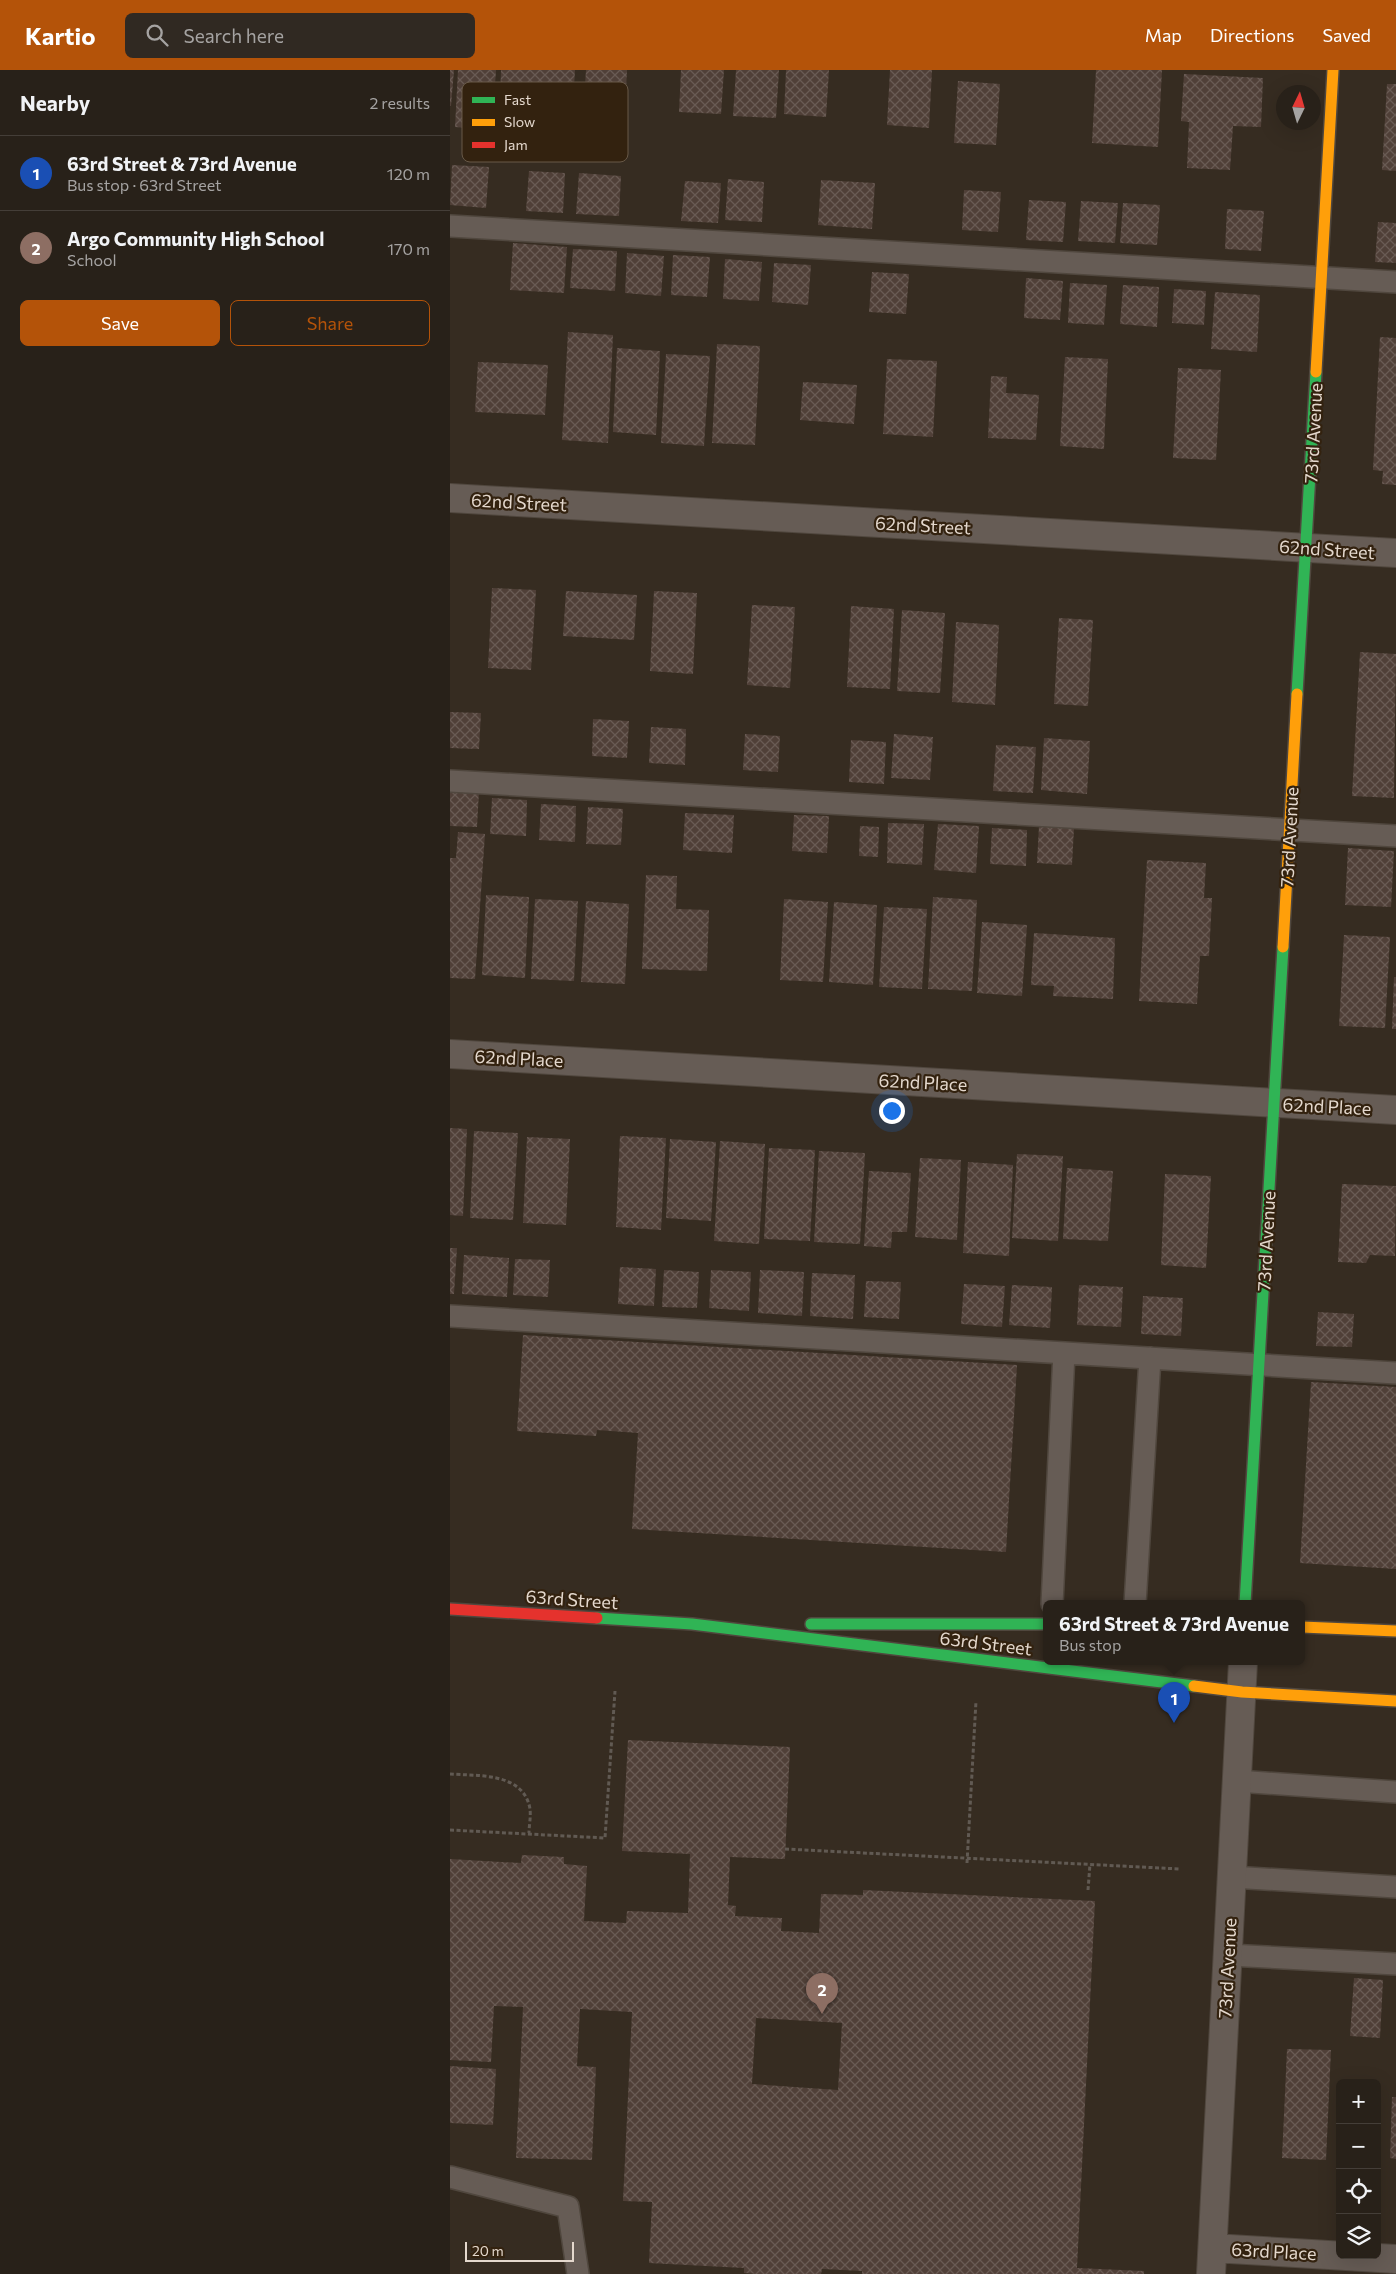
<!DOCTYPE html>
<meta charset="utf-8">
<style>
:root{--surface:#282119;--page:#302922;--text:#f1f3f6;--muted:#a5a3a2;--line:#443e38;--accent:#b45309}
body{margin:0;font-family:Commissioner,sans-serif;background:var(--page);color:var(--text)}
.controls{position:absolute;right:15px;bottom:15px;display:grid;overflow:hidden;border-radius:8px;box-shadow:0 5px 20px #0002}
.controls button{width:45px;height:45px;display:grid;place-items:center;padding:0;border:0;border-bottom:1px solid var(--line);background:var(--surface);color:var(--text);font:25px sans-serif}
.compass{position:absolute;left:826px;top:15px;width:45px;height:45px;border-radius:50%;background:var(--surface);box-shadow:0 5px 20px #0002;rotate:5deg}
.scale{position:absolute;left:15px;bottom:12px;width:109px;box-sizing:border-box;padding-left:5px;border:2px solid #e4d8cd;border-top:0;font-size:14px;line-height:18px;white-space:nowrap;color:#e4d8cd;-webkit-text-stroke:4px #33220f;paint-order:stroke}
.you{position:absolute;left:441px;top:1040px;width:18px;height:18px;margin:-12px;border:4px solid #fff;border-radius:50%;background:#1a73e8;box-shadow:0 0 0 8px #1a73e833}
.badge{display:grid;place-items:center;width:32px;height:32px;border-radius:50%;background:var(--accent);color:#fff;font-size:16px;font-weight:700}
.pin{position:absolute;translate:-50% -41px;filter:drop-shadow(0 1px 2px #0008)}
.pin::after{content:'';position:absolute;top:26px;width:18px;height:15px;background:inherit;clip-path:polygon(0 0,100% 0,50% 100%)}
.popup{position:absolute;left:593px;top:1530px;width:262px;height:65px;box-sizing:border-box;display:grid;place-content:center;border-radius:8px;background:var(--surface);filter:drop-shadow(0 1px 4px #0005);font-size:16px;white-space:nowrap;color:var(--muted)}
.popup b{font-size:19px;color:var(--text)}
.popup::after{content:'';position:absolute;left:50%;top:100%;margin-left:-10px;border:10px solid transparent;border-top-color:var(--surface)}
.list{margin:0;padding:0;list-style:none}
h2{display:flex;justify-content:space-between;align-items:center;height:65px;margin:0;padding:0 20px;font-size:21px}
h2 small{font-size:16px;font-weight:400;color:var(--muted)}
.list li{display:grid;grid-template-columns:32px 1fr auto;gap:15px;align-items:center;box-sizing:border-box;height:75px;padding:0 20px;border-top:1px solid var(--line)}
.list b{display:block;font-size:19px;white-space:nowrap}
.list p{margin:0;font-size:16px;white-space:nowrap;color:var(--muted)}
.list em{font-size:16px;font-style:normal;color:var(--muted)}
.actions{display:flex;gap:10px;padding:15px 20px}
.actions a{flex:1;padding:11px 0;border:1px solid var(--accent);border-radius:8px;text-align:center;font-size:18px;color:var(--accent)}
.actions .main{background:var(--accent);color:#fff}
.icon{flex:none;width:28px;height:28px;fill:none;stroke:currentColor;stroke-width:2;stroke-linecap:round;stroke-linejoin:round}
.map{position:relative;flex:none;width:946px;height:2204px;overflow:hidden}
header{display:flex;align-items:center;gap:30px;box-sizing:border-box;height:70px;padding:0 25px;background:var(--accent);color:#fff}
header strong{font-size:24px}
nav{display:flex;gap:28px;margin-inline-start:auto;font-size:18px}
.search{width:350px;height:45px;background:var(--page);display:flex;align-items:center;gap:12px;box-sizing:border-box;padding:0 18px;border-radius:8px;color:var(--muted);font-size:19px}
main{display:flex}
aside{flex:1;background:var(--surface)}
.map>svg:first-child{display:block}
.building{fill:url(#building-cross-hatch);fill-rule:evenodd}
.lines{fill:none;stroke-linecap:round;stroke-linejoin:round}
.lane-casing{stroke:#50473e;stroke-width:24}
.street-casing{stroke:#50473e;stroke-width:30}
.fast-casing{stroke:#50473e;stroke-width:14}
.slow-casing{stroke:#50473e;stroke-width:14}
.jam-casing{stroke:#50473e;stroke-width:14}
.path{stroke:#615a53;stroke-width:3;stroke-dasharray:4 2.5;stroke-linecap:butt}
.lane{stroke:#665c55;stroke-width:21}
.street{stroke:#665c55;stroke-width:28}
.fast{stroke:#30b455;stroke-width:11}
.slow{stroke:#ff9f0a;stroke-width:11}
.jam{stroke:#e5322d;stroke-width:11}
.labels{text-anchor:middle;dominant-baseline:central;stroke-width:4.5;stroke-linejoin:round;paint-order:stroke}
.street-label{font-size:18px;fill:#e4d8cd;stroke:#33220f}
.key{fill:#33220f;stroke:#685948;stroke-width:1}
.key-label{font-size:14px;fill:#e4d8cd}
</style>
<header>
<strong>Kartio</strong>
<div class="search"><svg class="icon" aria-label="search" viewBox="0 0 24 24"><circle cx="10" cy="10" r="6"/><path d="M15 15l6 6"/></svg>Search here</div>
<nav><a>Map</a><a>Directions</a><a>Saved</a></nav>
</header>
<main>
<aside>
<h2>Nearby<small>2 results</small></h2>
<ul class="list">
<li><span class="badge" style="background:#1a4fb4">1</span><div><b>63rd Street &amp; 73rd Avenue</b><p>Bus stop · 63rd Street</p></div><em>120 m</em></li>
<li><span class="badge" style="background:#8d6e63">2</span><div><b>Argo Community High School</b><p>School</p></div><em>170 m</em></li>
</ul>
<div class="actions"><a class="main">Save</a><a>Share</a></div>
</aside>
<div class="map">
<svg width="946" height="2204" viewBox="0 0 946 2204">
<defs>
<pattern id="building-cross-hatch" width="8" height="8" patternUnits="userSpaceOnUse" patternTransform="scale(1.25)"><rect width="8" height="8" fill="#504038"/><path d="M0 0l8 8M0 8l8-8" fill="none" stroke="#695b54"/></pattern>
</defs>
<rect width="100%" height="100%" fill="#362c21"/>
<path class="building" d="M0,0H4L1,36H0Z
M8,0H46L42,60L5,57Z
M51,0H125L123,36L50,32Z
M136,0H177L174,61L132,60Z
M231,0H274L271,44L229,42Z
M286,0H329L326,48L283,46Z
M336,0H379L376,47L334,44Z
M440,0H482L479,58L437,55Z
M646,0H712L708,77L642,73Z
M734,4L813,8L811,57L783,56L780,100L737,98L739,52L731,51Z
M508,11L550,14L546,75L504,73Z
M937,14H946V101L932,100Z
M2,95L39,97L36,138L0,135Z
M79,101L115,103L113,143L76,141Z
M129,103L171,106L169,146L126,144Z
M278,109L314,112L312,152L275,150Z
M371,110L425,113L422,159L368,155Z
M235,111L271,113L268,153L231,151Z
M514,120L551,122L548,162L512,160Z
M579,130L616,132L613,172L576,170Z
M631,131L668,133L665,173L628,171Z
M673,133L710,135L707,175L670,173Z
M777,139L814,141L811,181L775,179Z
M928,152L946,153V193L925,192Z
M63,173L117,177L114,223L60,220Z
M123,179L167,181L165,221L120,218Z
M177,183L214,186L211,226L175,223Z
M223,185L260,187L257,227L221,225Z
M275,189L312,192L309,231L273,229Z
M324,193L361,195L358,235L322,232Z
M422,202L459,204L456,244L419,242Z
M576,208L613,211L610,250L574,248Z
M620,213L657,215L654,255L618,253Z
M673,215L709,217L707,257L670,254Z
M724,219L756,221L754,255L722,253Z
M765,222L810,225L807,282L761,279Z
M118,262L163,265L158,373L112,370Z
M930,267L946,268V415L932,414L933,401L923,400Z
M267,274L310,276L305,375L262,373Z
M167,278L210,281L206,365L163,362Z
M216,284L260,286L254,376L211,373Z
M615,287L658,289L654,379L610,376Z
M437,289L487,291L483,367L433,364Z
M28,292L98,295L95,345L25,342Z
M728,298L771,300L766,390L723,388Z
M541,306L557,307L556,323L589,325L586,370L538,368Z
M353,312L407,315L404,354L350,350Z
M42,518L86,520L81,600L38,598Z
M116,521L187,525L184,570L113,566Z
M204,521L247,523L243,604L200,601Z
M302,535L345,537L340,618L297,615Z
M401,536L444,539L440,619L397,617Z
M452,540L495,543L490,623L447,621Z
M609,548L643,550L638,636L604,634Z
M506,552L549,555L545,635L502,632Z
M910,582L946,584L944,728L902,726Z
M0,642L31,643L29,679L0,678Z
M143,649L179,651L177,688L142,686Z
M201,657L236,659L235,695L199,693Z
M295,664L330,666L328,702L293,700Z
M444,664L483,667L480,710L441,708Z
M594,668L640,671L637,724L591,720Z
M401,670L436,672L434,714L399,712Z
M546,675L586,677L583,723L543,721Z
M0,720L29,721L27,757L0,756Z
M42,728L77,730L76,766L40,764Z
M91,734L126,736L125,772L89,770Z
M138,737L173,739L171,775L136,774Z
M235,743L284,745L282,783L233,780Z
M344,745L379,746L377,783L342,781Z
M438,753L474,754L472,795L437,793Z
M488,754L529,756L526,803L484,800Z
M410,756L429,757L428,787L409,786Z
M589,756L624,758L622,795L587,793Z
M542,758L577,760L576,796L540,794Z
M8,762L35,764L25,909L0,908V788H6Z
M898,778L944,781L941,837L895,835Z
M697,790L756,793L754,828H762L759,886H750L747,934L689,931Z
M196,805L227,806L226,839L259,840L257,901L192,899Z
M36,825L79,827L75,908L32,905Z
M483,827L527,830L522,921L478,919Z
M85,829L128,831L124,911L81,909Z
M334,829L378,832L373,912L330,910Z
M136,831L179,834L175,914L131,912Z
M384,832L427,835L423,915L379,912Z
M434,837L477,839L472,919L429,917Z
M532,852L577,855L572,926L527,923Z
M584,863L665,868L663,929L603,926L604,916L581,915Z
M894,865L940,867L935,958L889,956Z
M944,907H946V959H942Z
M0,1058L17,1059L13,1146L0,1145Z
M24,1061L68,1063L63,1150L20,1148Z
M170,1066L216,1068L211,1160L166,1157Z
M77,1067L120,1069L116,1155L73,1153Z
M220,1069L266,1072L261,1151L216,1148Z
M270,1071L315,1074L309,1174L264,1171Z
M319,1078L365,1080L360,1171L314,1169Z
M369,1081L415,1083L410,1174L364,1172Z
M567,1084L613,1086L608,1171L562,1168Z
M470,1088L511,1090L507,1170L465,1167Z
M518,1092L563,1095L559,1186L513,1183Z
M617,1098L663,1101L658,1171L613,1169Z
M419,1101L461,1103L457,1162H442L441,1178L414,1176Z
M715,1104L761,1106L756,1198L711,1195Z
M892,1114L946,1116L945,1186L920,1185L916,1193L888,1192Z
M0,1178H7L4,1224H0Z
M14,1185L59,1188L57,1227L12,1224Z
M65,1189L100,1190L98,1227L63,1225Z
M170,1197L206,1199L204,1236L168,1234Z
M214,1200L249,1202L247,1238L212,1237Z
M261,1200L301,1202L299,1241L259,1238Z
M310,1200L354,1202L352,1246L308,1243Z
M362,1203L405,1205L403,1249L360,1246Z
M416,1211L451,1212L449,1249L414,1247Z
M514,1214L555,1216L552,1257L511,1254Z
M562,1215L602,1217L600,1258L559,1255Z
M629,1215L673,1217L671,1257L627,1255Z
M693,1226L733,1228L731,1266L691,1264Z
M868,1242L904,1244L902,1277L866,1276Z
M73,1265L567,1295L556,1482L182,1459L188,1363L147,1360L146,1366L67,1361Z
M861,1312L946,1317V1499L850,1493Z
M178,1670L340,1677L335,1789L280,1787L278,1835L286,1836L285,1846L332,1848L331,1861L369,1863L371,1824L413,1825V1820L645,1831L627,2198L694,2201V2204H412V2201L372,2199L371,2204H306L294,2203V2198L199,2193L202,2132L173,2131L182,1942L130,1939L127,1996L146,1997L142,2090L66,2088L73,1937L44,1936L41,1992L0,1990V1789L71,1793L72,1785L114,1787V1794L137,1796L134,1851L176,1853L177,1841L238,1843L240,1784L172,1781ZM306,1948L392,1953L388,2020L302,2014Z
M904,1908L933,1910L930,1968L900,1966Z
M837,1979L881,1980L876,2090L832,2088Z
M0,1996L46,1999L43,2055L0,2053Z
M942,2027H946V2089L940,2088Z"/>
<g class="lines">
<defs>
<path id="lane" d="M0,156L946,212
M0,711L946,766
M0,1246L946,1303
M602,1534L614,1283
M685,1534L700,1288
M787,1711L946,1722
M782,1807L946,1817
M778,1885L946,1894
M0,2107L118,2137L128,2204"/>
<path id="street" d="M0,428L946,483
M0,984L946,1040
M763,2178L946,2189
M761,2204L793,1592"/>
<path id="fast" d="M847,624L866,302
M795,1534L833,877
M147,1548L242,1554L744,1616
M361,1554H596"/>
<path id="slow" d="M866,302L883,0
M833,877L847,624
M852,1557L946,1561
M744,1616L792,1622L946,1631"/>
<path id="jam" d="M0,1539L147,1548"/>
</defs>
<use href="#lane" class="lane-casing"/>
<use href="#street" class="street-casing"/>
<use href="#fast" class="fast-casing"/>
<use href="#slow" class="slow-casing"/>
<use href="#jam" class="jam-casing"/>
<path class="path" d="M0,1704C27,1706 74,1702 80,1739C81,1747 79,1756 79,1763
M0,1760L155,1768L165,1621
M335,1779L730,1799
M517,1793L526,1631
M638,1820L640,1794"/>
<use href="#lane" class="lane"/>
<use href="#street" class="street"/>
<use href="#fast" class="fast"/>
<use href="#slow" class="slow"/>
<use href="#jam" class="jam"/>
</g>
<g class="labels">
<g class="street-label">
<text transform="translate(863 363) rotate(-87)">73rd Avenue</text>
<text transform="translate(69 432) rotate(3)">62nd Street</text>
<text transform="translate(473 455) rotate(3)">62nd Street</text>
<text transform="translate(877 479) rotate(4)">62nd Street</text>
<text transform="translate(839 767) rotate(-87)">73rd Avenue</text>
<text transform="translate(69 988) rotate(3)">62nd Place</text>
<text transform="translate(473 1012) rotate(3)">62nd Place</text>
<text transform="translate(877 1036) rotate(3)">62nd Place</text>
<text transform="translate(816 1171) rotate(-87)">73rd Avenue</text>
<text transform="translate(122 1529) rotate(4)">63rd Street</text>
<text transform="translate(536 1573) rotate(7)">63rd Street</text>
<text transform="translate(777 1898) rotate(-87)">73rd Avenue</text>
<text transform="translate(824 2181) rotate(3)">63rd Place</text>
</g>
</g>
<rect x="12" y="12" width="166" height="80" rx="8" class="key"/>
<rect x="22" y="27" width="23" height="6" fill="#30b455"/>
<rect x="22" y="49" width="23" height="7" fill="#ff9f0a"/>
<rect x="22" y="72" width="23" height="6" fill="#e5322d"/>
<g class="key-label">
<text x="54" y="35">Fast</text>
<text x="54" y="57">Slow</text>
<text x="54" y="80">Jam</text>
</g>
</svg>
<div class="controls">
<button>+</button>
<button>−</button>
<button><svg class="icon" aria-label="locate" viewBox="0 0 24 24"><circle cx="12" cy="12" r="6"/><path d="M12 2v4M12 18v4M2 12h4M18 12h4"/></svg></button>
<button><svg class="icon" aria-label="layers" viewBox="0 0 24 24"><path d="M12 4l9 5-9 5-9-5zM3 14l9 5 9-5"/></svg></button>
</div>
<svg class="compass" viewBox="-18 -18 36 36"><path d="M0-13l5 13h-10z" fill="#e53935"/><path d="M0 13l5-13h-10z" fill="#a5a3a2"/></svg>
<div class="scale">20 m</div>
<div class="you"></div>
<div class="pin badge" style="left:724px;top:1653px;background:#1a4fb4">1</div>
<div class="popup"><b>63rd Street &amp; 73rd Avenue</b>Bus stop</div>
<div class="pin badge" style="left:372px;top:1944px;background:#8d6e63">2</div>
</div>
</main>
